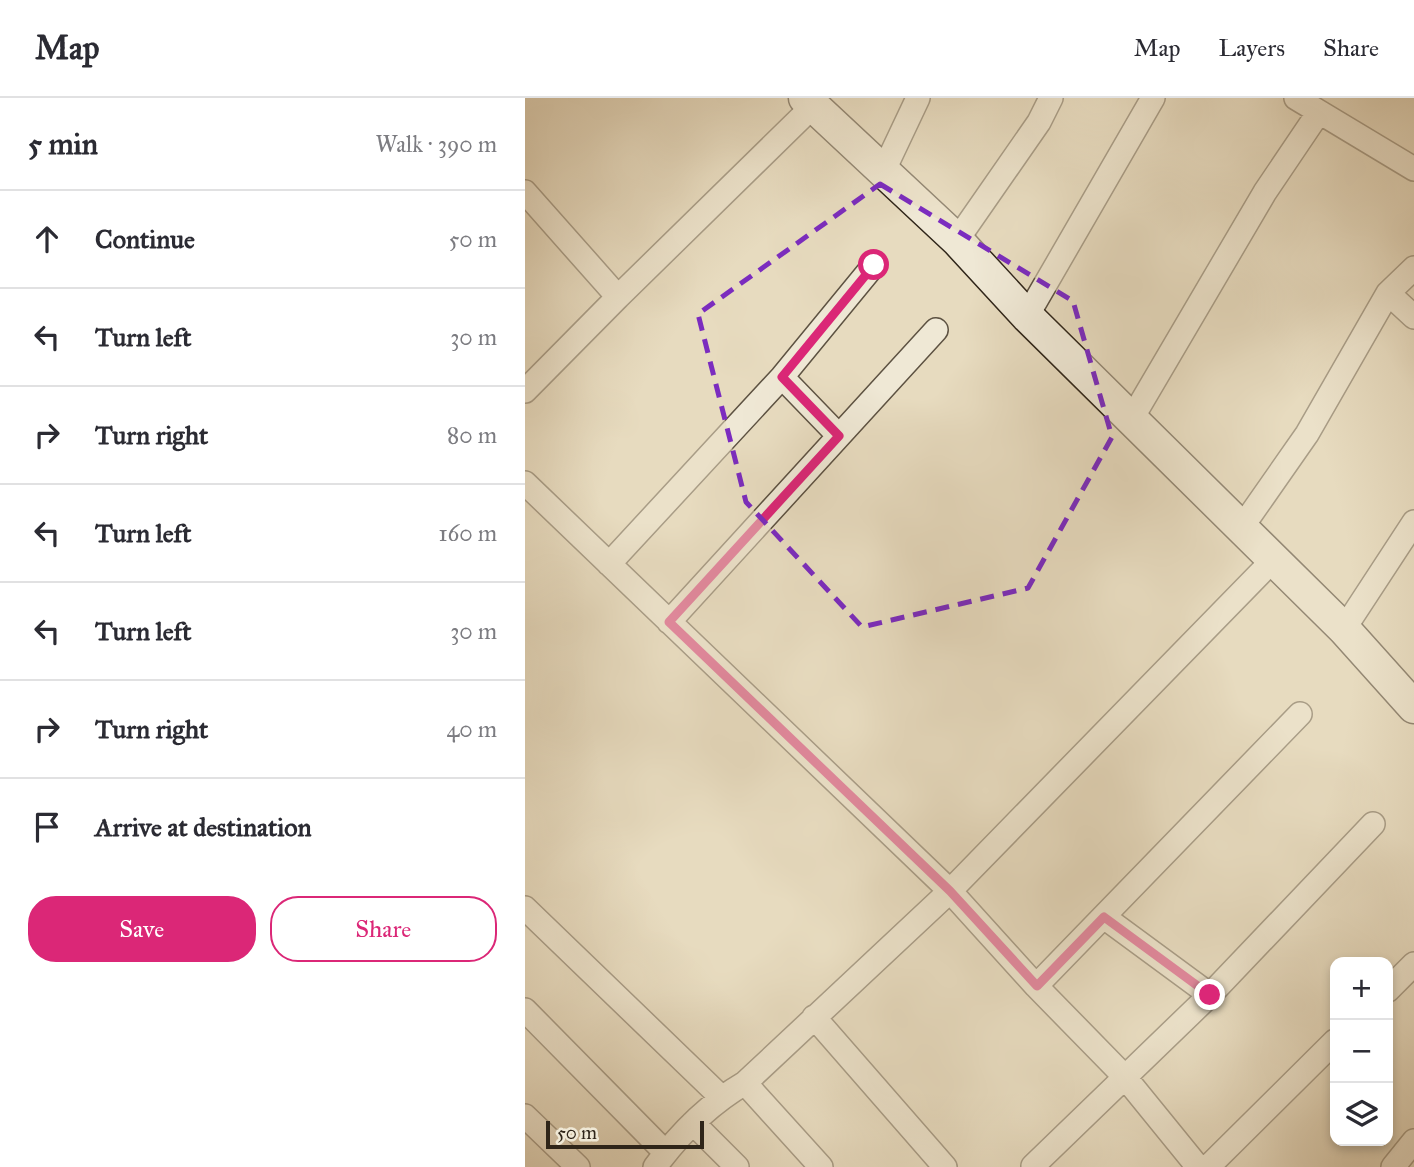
<!DOCTYPE html>
<meta charset="utf-8">
<style>
:root{--surface:#fff;--page:#f2f2f3;--text:#2b2b33;--muted:#7c7c81;--line:#e1e1e2;--accent:#db2777}
body{margin:0;font-family:"IM FELL Great Primer",serif;background:var(--page);color:var(--text)}
.controls{position:absolute;right:21px;bottom:21px;display:grid;overflow:hidden;border-radius:14px;box-shadow:0 4px 10px #0003}
.controls button{width:63px;height:63px;display:grid;place-items:center;padding:0;border:0;border-bottom:2px solid var(--line);background:var(--surface);color:var(--text);font:35px sans-serif}
.scale{position:absolute;left:21px;bottom:18px;width:158px;box-sizing:border-box;padding-left:7px;border:4px solid #2f2519;border-top:0;font-size:19px;line-height:24px;white-space:nowrap;color:#2f2519;-webkit-text-stroke:5px #efe8d5;paint-order:stroke}
.stop{position:absolute;width:21px;height:21px;margin:-16px;border:5px solid #db2777;border-radius:50%;background:#fff}
.stop.end{background:#db2777;border-color:#fff;box-shadow:0 2px 7px #0008}
.list{margin:0;padding:0;list-style:none}
h2{display:flex;justify-content:space-between;align-items:center;height:91px;margin:0;padding:0 28px;font-size:30px}
h2 small{font-size:23px;font-weight:400;color:var(--muted)}
.list li{display:grid;grid-template-columns:46px 1fr auto;gap:21px;align-items:center;box-sizing:border-box;height:98px;padding:0 28px;border-top:2px solid var(--line)}
.list b{display:block;font-size:26px;white-space:nowrap}
.list em{font-size:23px;font-style:normal;color:var(--muted)}
.actions{display:flex;gap:14px;padding:21px 28px}
.actions a{flex:1;padding:16px 0;border:2px solid var(--accent);border-radius:28px;text-align:center;font-size:24px;color:var(--accent)}
.actions .main{background:var(--accent);color:#fff}
.icon{flex:none;width:38px;height:38px;fill:none;stroke:currentColor;stroke-width:2;stroke-linecap:round;stroke-linejoin:round}
.map{position:relative;flex:none;width:889px;height:1069px;overflow:hidden}
header{display:flex;align-items:center;gap:42px;box-sizing:border-box;height:98px;padding:0 35px;background:var(--surface);border-bottom:2px solid var(--line)}
header strong{font-size:33px}
nav{display:flex;gap:38px;margin-inline-start:auto;font-size:24px}
main{display:flex}
aside{flex:1;background:var(--surface)}
.map>svg:first-child{display:block}
.lines{fill:none;stroke-linecap:round;stroke-linejoin:round}
.street-casing{stroke:#5d5242;stroke-width:26}
.secondary-casing{stroke:#2f2519;stroke-width:35}
.street{stroke:#efe8d5;stroke-width:23}
.secondary{stroke:#efe8d5;stroke-width:32}
.route{stroke:#db2777;stroke-width:9}
.marked{fill:none;stroke:#7b2cbf;stroke-width:5;stroke-dasharray:14 9;stroke-linejoin:round}
</style>
<header>
<strong>Map</strong>
<nav><a>Map</a><a>Layers</a><a>Share</a></nav>
</header>
<main>
<aside>
<h2>5 min<small>Walk · 390 m</small></h2>
<ul class="list">
<li><svg class="icon" aria-label="ahead" viewBox="0 0 24 24"><path d="M12 20V5M6 11l6-6 6 6"/></svg><div><b>Continue</b></div><em>50 m</em></li>
<li><svg class="icon" aria-label="left" viewBox="0 0 24 24"><path d="M17 20v-9H6M10 6l-5 5 5 5"/></svg><div><b>Turn left</b></div><em>30 m</em></li>
<li><svg class="icon" aria-label="right" viewBox="0 0 24 24"><path d="M7 20v-9h11M14 6l5 5-5 5"/></svg><div><b>Turn right</b></div><em>80 m</em></li>
<li><svg class="icon" aria-label="left" viewBox="0 0 24 24"><path d="M17 20v-9H6M10 6l-5 5 5 5"/></svg><div><b>Turn left</b></div><em>160 m</em></li>
<li><svg class="icon" aria-label="left" viewBox="0 0 24 24"><path d="M17 20v-9H6M10 6l-5 5 5 5"/></svg><div><b>Turn left</b></div><em>30 m</em></li>
<li><svg class="icon" aria-label="right" viewBox="0 0 24 24"><path d="M7 20v-9h11M14 6l5 5-5 5"/></svg><div><b>Turn right</b></div><em>40 m</em></li>
<li><svg class="icon" aria-label="arrive" viewBox="0 0 24 24"><path d="M6 21V4h12l-3 4 3 4H6"/></svg><div><b>Arrive at destination</b></div></li>
</ul>
<div class="actions"><a class="main">Save</a><a>Share</a></div>
</aside>
<div class="map">
<svg width="889" height="1069" viewBox="0 0 889 1069">
<rect width="100%" height="100%" fill="#e7dbbf"/>
<filter id="stains"><feTurbulence type="fractalNoise" baseFrequency=".00286" numOctaves="4"/><feColorMatrix values="0 0 0 0 .2 0 0 0 0 .09 0 0 0 0 .02 0 0 0 .5 -.17"/></filter>
<radialGradient id="worn" r=".72"><stop offset=".6" stop-color="#630" stop-opacity="0"/><stop offset="1" stop-color="#630" stop-opacity=".3"/></radialGradient>
<g class="lines">
<defs>
<path id="street" d="M771,0L889,71
M358,74L393,0
M0,94L93,199L287,9L290,0
M432,142L514,24L526,0
M863,195L889,219
M502,218L628,0
M257,279L314,338
M0,293L93,199
M606,322L740,94L794,14
M0,385L425,793L511,888L599,978L673,1069
M717,429L782,336L863,195L889,170
M84,466L257,279L349,167
M144,524L411,232
M819,531L889,424
M0,810L196,999
M579,819L685,897
M511,888L775,616
M863,892L889,866
M0,912L141,1055
M289,919L420,1069
M220,985L296,1069
M0,1018L53,1069
M168,1025L212,1069
M508,1068L685,897L848,726
M130,1069C155,1035 184,1006 220,985L425,793L749,461
M683,1069L810,943
M868,1069L889,1043"/>
<path id="secondary" d="M280,0L432,142L502,218L819,531L889,609"/>
</defs>
<use href="#street" class="street-casing"/>
<use href="#secondary" class="secondary-casing"/>
<use href="#street" class="street"/>
<use href="#secondary" class="secondary"/>
</g>
<g class="lines">
<path class="route" d="M349,167L257,279L314,338L144,524L425,793L512,888L579,819L685,897"/>
</g>
<path d="M0 0H889V1069H0ZM355,86L548,203L587,339L503,490L337,529L221,404L173,216Z" fill="#e7dbbf" fill-opacity=".55" fill-rule="evenodd"/>
<path class="marked" d="M355,86L548,203L587,339L503,490L337,529L221,404L173,216Z"/>
<rect width="100%" height="100%" filter="url(#stains)"/>
<rect width="100%" height="100%" fill="url(#worn)"/>
</svg>
<div class="controls">
<button>+</button>
<button>−</button>
<button><svg class="icon" aria-label="layers" viewBox="0 0 24 24"><path d="M12 4l9 5-9 5-9-5zM3 14l9 5 9-5"/></svg></button>
</div>
<div class="scale">50 m</div>
<div class="stop" style="left:349px;top:167px"></div>
<div class="stop end" style="left:685px;top:897px"></div>
</div>
</main>
